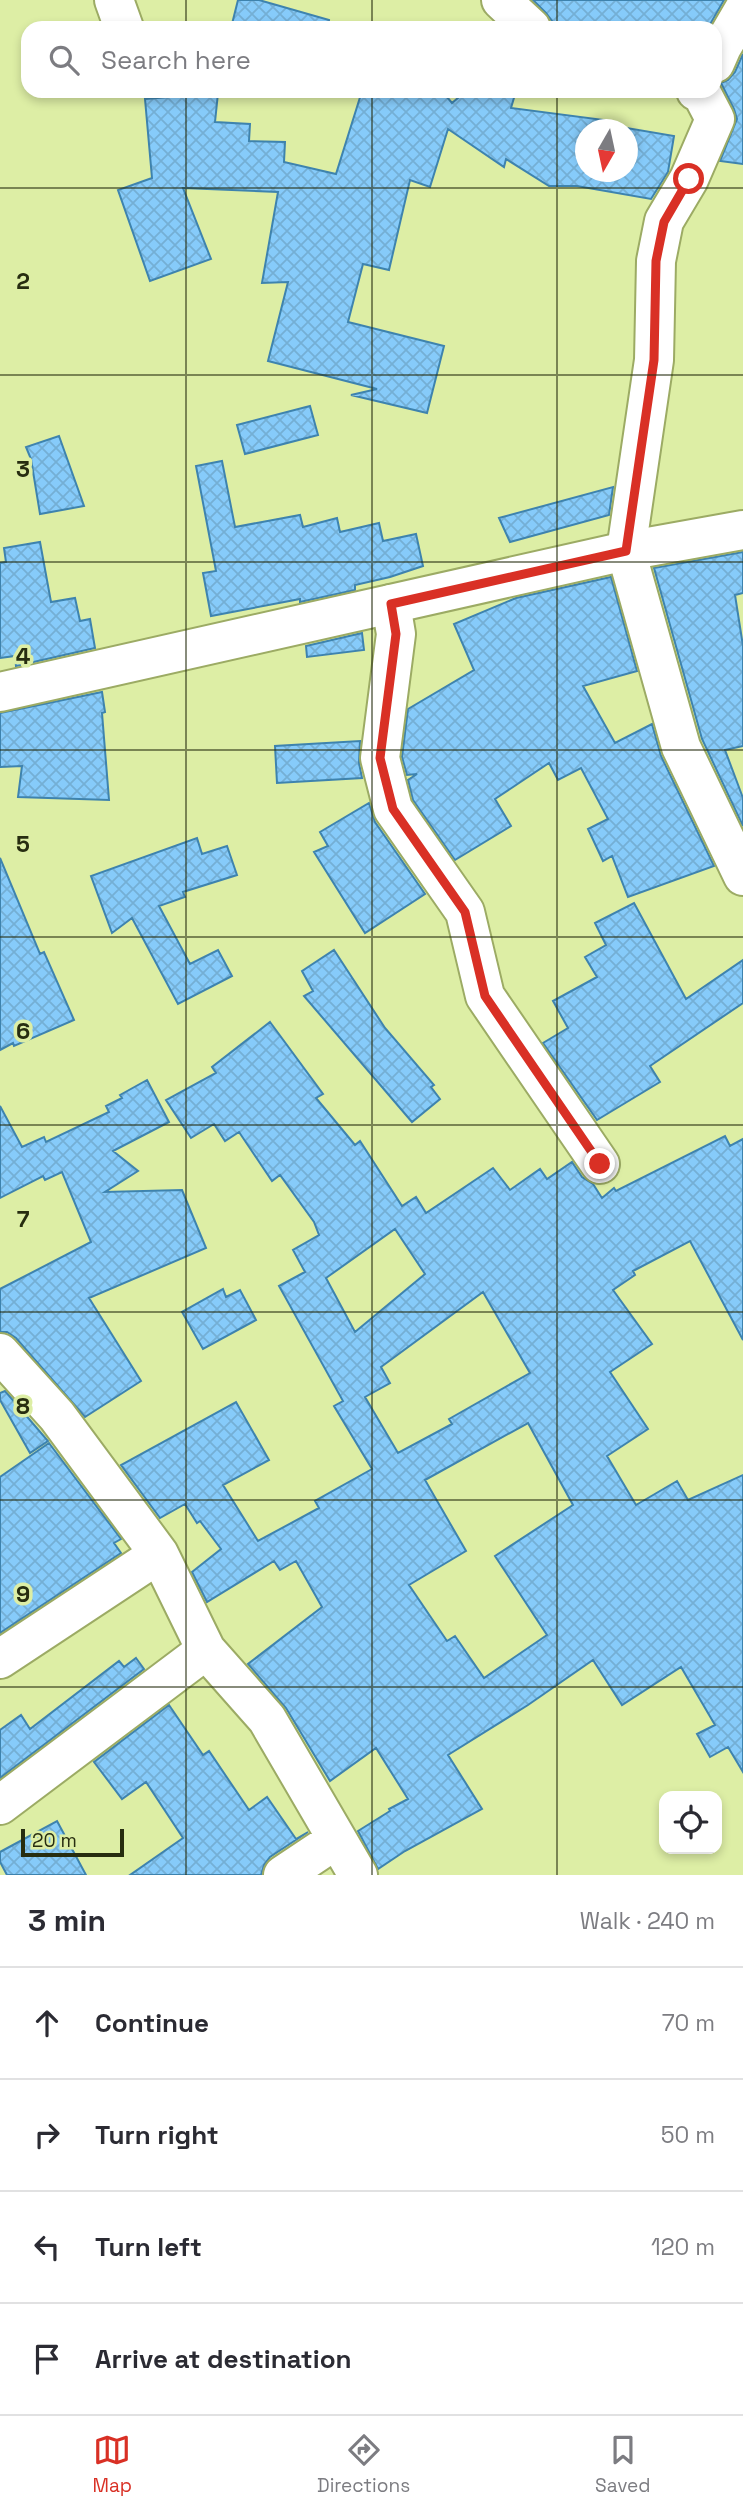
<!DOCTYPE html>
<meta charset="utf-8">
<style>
:root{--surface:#fff;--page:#f7f7f7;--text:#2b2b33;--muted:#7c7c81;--line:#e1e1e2;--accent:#d93025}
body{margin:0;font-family:"Space Grotesk",sans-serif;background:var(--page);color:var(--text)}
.controls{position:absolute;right:21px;bottom:21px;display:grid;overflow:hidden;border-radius:14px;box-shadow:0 4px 10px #0003}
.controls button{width:63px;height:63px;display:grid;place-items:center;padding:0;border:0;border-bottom:2px solid var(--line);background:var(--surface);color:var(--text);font:35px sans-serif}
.compass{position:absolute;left:575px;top:119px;width:63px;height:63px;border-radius:50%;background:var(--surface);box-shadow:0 4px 10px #0003;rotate:189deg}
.scale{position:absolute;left:21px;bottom:18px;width:103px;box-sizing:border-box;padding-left:7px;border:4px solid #272d10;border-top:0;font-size:19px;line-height:24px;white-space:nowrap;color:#272d10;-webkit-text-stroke:5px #ddeea5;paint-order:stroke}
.stop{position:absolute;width:21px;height:21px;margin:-16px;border:5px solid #d93025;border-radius:50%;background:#fff}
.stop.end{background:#d93025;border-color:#fff;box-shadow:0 2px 7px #0008}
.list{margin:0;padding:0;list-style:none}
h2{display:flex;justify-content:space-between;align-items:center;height:91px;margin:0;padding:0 28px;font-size:30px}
h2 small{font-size:23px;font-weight:400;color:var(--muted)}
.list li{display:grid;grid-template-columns:46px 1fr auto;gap:21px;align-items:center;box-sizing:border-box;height:112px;padding:0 28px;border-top:2px solid var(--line)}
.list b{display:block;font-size:26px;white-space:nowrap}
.list em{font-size:23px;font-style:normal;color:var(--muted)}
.icon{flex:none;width:38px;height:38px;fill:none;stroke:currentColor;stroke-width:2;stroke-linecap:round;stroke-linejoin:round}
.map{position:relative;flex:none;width:743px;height:1875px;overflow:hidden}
.search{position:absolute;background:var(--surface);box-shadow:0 4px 10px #0003;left:21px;right:21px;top:21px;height:77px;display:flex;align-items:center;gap:18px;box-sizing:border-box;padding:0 24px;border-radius:21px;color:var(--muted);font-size:26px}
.sheet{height:539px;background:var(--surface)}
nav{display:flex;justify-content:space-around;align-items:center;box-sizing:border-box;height:98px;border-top:2px solid var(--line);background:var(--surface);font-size:19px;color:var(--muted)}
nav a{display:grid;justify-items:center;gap:4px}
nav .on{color:var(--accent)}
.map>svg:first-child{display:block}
.building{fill:url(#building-cross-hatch);stroke:#3e83ae;stroke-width:2;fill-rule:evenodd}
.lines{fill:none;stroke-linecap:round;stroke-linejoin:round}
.minor-casing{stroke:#9cab64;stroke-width:42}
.tertiary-casing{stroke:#9cab64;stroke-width:42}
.minor{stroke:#fff;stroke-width:38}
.tertiary{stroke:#fff;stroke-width:38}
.route{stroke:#d93025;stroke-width:9}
.grid{fill:none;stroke:#272d10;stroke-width:2;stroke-opacity:0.55}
.grid-label{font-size:23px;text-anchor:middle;font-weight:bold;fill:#272d10;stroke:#ddeea5;stroke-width:7;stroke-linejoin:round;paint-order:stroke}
</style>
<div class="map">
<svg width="743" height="1875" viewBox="0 0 743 1875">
<defs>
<pattern id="building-cross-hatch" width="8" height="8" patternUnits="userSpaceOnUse" patternTransform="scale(1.75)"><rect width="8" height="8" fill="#86cbfa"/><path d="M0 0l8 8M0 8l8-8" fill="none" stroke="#74afd5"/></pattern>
</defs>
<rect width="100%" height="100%" fill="#ddeea5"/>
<path class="building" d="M238,0H259L329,20L328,28H231Z
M533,0H724L708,28H552V21L546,13Z
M743,54V164L720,161L737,119L734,109L721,83L728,80L735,72Z
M362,91H442L452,103L466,91H516L511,108L604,120L603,124L674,136L668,172L651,199L577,186H549L506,159L504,167L448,129L430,187L410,180L389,270L363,264L348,322L444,346L427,413L351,395L377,389L268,361L288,282L262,283L278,192L183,188L211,259L150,281L118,190L152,178L145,99L218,93L215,122L250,124L249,141L285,142L284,162L336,174ZM585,130H627V172H585Z
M310,406L318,435L245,454L237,425Z
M59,436L84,506L40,514L31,459L26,447Z
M222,461L235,527L300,515L303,527L337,518L340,532L379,523L383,541L416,534L423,566L390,577L355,585V590L300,602V599L211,616L203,573L216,571L196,466Z
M613,487L609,515L510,542L499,518Z
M40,542L51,602L75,598L80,621L90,619L95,648L16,666L15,656L0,658V563L6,562L4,548Z
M743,552V593L735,595L743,646V746L725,750L743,798V826L702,739L654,568Z
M611,577L637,671L583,686L615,743L652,724L661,756L714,866L628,897L612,856L603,861L588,829L608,819L581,768L558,780L549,763L495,799L511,826L455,860L413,800L408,780L417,774L407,775L402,757L408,709L474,670L454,624L516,598Z
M362,633L364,650L307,657L306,646Z
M102,692L105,712L102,713L109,800L18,797L22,766L0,767V713Z
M360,741L359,763L362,778L277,783L275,746Z
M369,803L375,822L425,894L365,933L314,852L328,846L320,832Z
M197,838L202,854L227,846L237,875L183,892L185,897L159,906L190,964L218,950L232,976L178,1004L132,918L112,933L91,876Z
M0,858L40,954L44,952L74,1020L14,1046L13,1043L0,1050Z
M634,903L686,999L743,960V1003L650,1066L660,1082L597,1120L543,1043L568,1028L553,1001L597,977L585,957L606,945L595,923Z
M334,950L385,1028L434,1085L431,1087L440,1099L412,1122L304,996L313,991L302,971Z
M270,1022L323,1094L316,1098L355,1145L360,1141L402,1206L416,1197L426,1213L493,1168L510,1190L540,1169L547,1179L572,1162L582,1177L593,1184L602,1198L614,1188L616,1191L725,1136L730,1146L743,1139V1340L690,1241L633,1271L635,1275L613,1290L652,1344L610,1372L648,1429L607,1456L636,1505L677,1481L688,1500L743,1475V1772L728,1747L710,1757L697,1734L715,1725L681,1667L622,1705L593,1660L528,1705L448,1755L482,1809L405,1851L378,1869L358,1831L390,1811L389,1809L408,1799L376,1748L330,1781L286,1708L248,1664L322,1607L296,1561L280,1570L274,1561L207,1602L192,1572L221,1549L200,1521L197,1523L185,1504L160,1518L121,1465L236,1402L269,1460L223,1485L258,1541L319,1508L315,1501L372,1469L334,1406L343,1401L279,1286L305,1272L293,1250L319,1235L314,1222L280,1175L272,1181L239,1132L225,1141L214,1124L191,1138L166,1100L216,1073L212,1067ZM395,1229L425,1274L355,1332L326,1278ZM483,1292L530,1373L449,1419L452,1424L398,1453L365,1397L390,1383L381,1367ZM528,1423L573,1505L495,1556L547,1635L484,1678L455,1636L447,1641L409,1585L466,1551L425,1480Z
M147,1080L169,1122L113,1151L138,1171L105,1192L182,1190L206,1248L89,1298L141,1381L85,1417L16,1338L7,1332H0V1289L91,1242L62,1172L45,1180L43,1176L0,1198V1106L22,1147L44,1137L46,1142L109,1112L106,1106L122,1098L120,1095Z
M223,1289L226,1297L240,1290L256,1320L203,1349L182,1312Z
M5,1391L48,1441L30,1453L0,1400V1393Z
M49,1443L121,1539L114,1543L121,1553L0,1633V1477Z
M136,1658L144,1669L0,1778V1730L21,1715L30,1729L119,1661L124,1667Z
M169,1705L203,1755L209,1751L249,1810L267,1797L296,1839L308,1832L270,1857L264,1865L261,1875H130L183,1838L146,1782L122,1799L94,1762Z
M57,1821L86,1875H7L0,1862V1852Z"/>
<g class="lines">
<defs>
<path id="minor" d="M114,0L124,28
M501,0L531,28
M715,63L722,47L743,11
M696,91L702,94L715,119L689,179L664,221L656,261L654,360L626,551L681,747L743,876
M391,604L396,634L380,758L393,809L465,912L485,996L600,1164
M0,1353L57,1416L159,1554L206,1650L267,1719L358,1875
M0,1659L159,1554
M0,1805L206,1650
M283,1875L337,1839"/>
<path id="tertiary" d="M0,692L626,551L743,530"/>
</defs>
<use href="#minor" class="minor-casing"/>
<use href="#tertiary" class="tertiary-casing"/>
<use href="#minor" class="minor"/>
<use href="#tertiary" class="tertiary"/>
</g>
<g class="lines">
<path class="route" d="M600,1164L485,996L465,912L393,809L380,758L396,634L391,604L626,551L654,360L656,261L664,222L689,179"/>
</g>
<path class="grid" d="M186,0V28M372,0V28M557,0V28M186,91V1875M372,91V1875M557,91V1875M0,188H743M0,375H743M0,562H743M0,750H743M0,937H743M0,1125H743M0,1312H743M0,1500H743M0,1687H743"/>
<g class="grid-label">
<text x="23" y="289">2</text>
<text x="23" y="477">3</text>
<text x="23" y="664">4</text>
<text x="23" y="852">5</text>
<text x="23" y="1039">6</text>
<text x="23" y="1227">7</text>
<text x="23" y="1414">8</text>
<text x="23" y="1602">9</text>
</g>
</svg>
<div class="controls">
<button><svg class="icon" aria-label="locate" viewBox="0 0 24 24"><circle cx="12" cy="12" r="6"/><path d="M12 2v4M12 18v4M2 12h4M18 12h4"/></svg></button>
</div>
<svg class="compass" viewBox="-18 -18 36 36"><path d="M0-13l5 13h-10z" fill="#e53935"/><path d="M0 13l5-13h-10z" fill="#7c7c81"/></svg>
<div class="scale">20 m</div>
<div class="stop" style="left:689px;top:179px"></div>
<div class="stop end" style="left:600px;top:1164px"></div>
<div class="search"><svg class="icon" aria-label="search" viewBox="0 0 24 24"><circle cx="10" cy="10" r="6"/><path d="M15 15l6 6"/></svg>Search here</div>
</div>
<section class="sheet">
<h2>3 min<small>Walk · 240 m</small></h2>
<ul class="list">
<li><svg class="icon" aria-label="ahead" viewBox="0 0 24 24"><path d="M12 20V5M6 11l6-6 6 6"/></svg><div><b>Continue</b></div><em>70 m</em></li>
<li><svg class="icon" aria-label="right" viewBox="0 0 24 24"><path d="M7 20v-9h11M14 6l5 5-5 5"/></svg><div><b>Turn right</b></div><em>50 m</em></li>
<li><svg class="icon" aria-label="left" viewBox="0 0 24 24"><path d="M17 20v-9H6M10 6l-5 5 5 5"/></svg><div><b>Turn left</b></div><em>120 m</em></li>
<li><svg class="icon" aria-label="arrive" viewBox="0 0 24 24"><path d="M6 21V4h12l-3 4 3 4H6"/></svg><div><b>Arrive at destination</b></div></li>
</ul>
</section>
<nav>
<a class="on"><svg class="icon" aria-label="map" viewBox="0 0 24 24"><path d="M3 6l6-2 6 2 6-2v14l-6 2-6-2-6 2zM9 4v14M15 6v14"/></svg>Map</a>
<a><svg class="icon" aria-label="directions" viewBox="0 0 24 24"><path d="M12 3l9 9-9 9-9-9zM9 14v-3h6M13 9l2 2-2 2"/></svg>Directions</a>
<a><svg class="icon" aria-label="saved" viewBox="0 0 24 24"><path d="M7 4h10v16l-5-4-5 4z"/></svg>Saved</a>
</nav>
